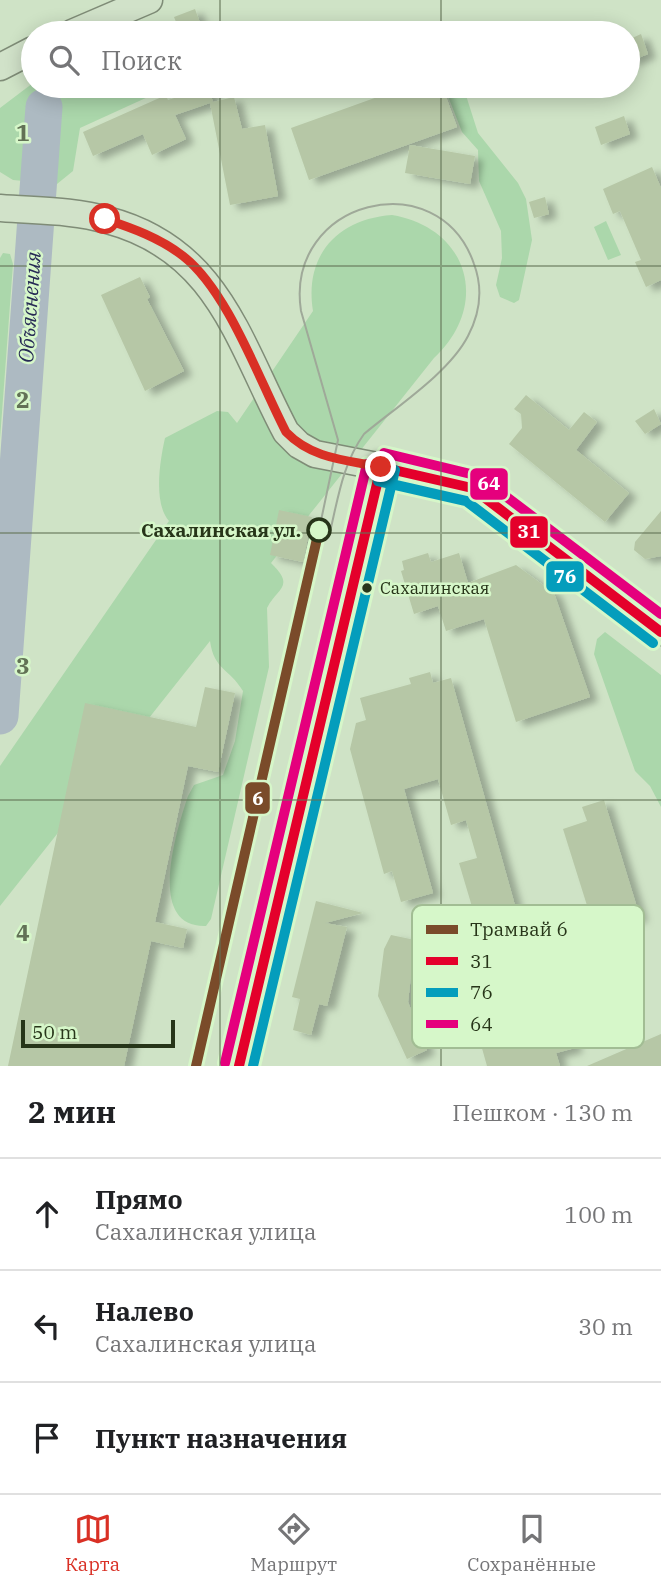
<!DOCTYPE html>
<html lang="ru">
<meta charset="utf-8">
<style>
:root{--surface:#fff;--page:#f2f2f2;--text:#202124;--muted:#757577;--line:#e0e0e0;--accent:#d93025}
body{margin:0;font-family:"IBM Plex Serif",serif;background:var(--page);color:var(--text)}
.scale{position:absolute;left:21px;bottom:18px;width:154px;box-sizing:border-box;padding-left:7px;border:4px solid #273519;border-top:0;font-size:19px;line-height:24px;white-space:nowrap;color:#273519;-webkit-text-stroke:5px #d6f7c9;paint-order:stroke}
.stop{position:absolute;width:21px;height:21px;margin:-16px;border:5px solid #d93025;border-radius:50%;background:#fff}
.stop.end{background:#d93025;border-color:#fff;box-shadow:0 2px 7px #0008}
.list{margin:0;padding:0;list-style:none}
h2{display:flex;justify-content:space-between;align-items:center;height:91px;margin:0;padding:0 28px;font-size:30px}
h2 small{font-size:23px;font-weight:400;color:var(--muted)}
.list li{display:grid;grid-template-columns:46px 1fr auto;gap:21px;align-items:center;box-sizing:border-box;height:112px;padding:0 28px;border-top:2px solid var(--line)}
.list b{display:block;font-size:26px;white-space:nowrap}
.list p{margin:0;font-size:23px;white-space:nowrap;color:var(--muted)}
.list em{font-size:23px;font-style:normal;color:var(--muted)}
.icon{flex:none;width:38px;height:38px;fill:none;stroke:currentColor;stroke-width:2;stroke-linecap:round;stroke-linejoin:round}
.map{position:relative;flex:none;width:661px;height:1066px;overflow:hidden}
.search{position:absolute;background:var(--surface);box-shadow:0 4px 18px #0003;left:21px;right:21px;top:21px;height:77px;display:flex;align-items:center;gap:18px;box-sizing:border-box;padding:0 24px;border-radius:38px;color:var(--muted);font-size:26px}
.sheet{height:427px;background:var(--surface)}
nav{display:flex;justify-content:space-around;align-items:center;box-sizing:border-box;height:98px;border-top:2px solid var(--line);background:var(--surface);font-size:19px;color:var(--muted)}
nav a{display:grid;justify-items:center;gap:4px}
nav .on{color:var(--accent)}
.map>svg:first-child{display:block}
.green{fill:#abd7ab}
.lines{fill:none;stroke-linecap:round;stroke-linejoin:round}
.river{stroke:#adbac2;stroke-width:37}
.building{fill:#b6c7a6;filter:url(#shadow)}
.primary-casing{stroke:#7f8c77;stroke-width:29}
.primary{stroke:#d1e2c9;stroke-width:26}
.tram{stroke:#9fa999;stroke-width:2}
.bus-1-casing{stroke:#d6f7c9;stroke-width:16}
.bus-2-casing{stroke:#d6f7c9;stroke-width:16}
.bus-3-casing{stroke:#d6f7c9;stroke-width:16}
.bus-1{stroke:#e4002b;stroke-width:10}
.bus-2{stroke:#049dbc;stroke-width:10}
.bus-3{stroke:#e5007d;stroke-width:10}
.tram-1-casing{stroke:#d6f7c9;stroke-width:16}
.tram-1{stroke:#7a4b2a;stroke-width:10}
.route{stroke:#d93025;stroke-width:9}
.grid{fill:none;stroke:#627256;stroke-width:2;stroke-opacity:0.55}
.stop-dot{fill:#d6f7c9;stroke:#273519;stroke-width:3.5}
.bus-dot{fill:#273519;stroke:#d6f7c9;stroke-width:2.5}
.labels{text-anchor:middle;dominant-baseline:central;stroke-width:5;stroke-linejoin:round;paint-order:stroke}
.bus-label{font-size:17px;fill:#273519;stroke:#d6f7c9;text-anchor:start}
.stop-label{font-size:19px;font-weight:bold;fill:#273519;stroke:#d6f7c9;text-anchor:end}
.water-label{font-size:21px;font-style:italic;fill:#272a55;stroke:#d6f7c9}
.key{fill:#d6f7c9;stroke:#a2bd94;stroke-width:2}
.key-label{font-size:19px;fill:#273519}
.grid-label{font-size:23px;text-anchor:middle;font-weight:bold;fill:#627256;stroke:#d6f7c9;stroke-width:5;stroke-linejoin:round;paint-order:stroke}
.line-badge{stroke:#d6f7c9;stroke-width:2.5}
.badge-label{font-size:19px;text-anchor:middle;font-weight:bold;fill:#fff}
</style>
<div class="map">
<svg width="661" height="1066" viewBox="0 0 661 1066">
<defs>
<filter id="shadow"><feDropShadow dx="8" dy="4.5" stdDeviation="3.5" flood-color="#0004"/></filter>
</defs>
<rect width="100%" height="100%" fill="#cfe3c6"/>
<path class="green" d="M33,83V86H172L80,128L73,171L57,184L13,180L0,172V108Z
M444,86H463L478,133L518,183L526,199L532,240L519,300L514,303L500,297L496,285L502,258L501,231L479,181L478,150L462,132Z
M392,215C469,228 491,305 434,358L271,563C296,587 277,588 267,608L269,667L211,919L206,926C145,928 177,829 188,796L194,785L223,775L235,741L243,691C229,668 214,670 210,641L0,906V766L169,521C153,503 160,460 165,438L217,411L228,412L237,423L313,311C304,256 337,219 392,215Z
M606,221L621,255L608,260L594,227Z
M3,253L10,254L13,264L0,439V258Z
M605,632L661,675V807L650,786L635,771L594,654L597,639Z"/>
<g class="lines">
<path class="river" d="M0,716L44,107"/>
</g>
<path class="building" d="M195,9L200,23L180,32L174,17Z
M641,34L648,54L628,62V40Z
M408,86H415L417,93L442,86L457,127L309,180L291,128Z
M208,87L213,102L234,97L242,129L265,125L278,196L230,205L210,103L175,115L186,139L152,155L143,134L93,156L83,132L166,95L168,100Z
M624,116L630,134L601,145L595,127Z
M410,145L475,156L470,184L405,173Z
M652,167L661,188V280L646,287L635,262L641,260L620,211L613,214L603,189Z
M545,197L549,214L534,218L529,202Z
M140,277L150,297L147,299L184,371L145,391L101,295Z
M526,395L569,430L584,412L597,422L576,450L629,493L605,522L509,444L522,428L521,414L514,409Z
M654,409L661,424L645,434L635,421Z
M279,510L312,517L303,562L270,555Z
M661,511V556L645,559L634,550L635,542Z
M428,553L431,562L459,553L468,583L516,565L554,593L590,697L516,722L484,619L446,631L438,606L414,614L401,571L404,570L402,561Z
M430,672L433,683L451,678L549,1026L566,1021L575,1048L556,1053L560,1066H487L445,917L473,910L459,863L477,858L466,820L451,825L438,779L404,789L433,893L401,902L392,871L384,874L350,749L356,723L366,720L360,698L411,684L409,678Z
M205,687L235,693L218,772L188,766L155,922L187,929L183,948L151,941L124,1066H8L85,703L196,727Z
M604,800L640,917L595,931L563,829L587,821L582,807Z
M316,901L363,913L325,923L347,927L327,1006L319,1004L311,1035L293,1030L300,999L292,997Z
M391,935L415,940L408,1002L427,1050L407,1059L378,996L384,949Z
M661,1034V1066H587Z"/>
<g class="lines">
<defs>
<path id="primary" d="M72,33L149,0
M0,67L33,50
M0,208C35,211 73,210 107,220C218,249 238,341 286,432L299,445L315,454L439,478L472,488L661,632
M239,1066L381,467"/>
</defs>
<use href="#primary" class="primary-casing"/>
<use href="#primary" class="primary"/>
<path class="tram" d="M319,530L338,440L301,311C284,200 439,161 474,264C483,288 480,313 468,336C449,373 396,407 364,434C343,463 338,498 330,532"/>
<defs>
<path id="bus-1" d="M381,467L472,488L661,632
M239,1066L381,467"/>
<path id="bus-2" d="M378,481L466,501L653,643
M253,1066L395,470"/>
<path id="bus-3" d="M384,453L479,476L661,614
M225,1063L367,464"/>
</defs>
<use href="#bus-1" class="bus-1-casing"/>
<use href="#bus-2" class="bus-2-casing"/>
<use href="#bus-3" class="bus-3-casing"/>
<use href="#bus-1" class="bus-1"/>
<use href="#bus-2" class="bus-2"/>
<use href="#bus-3" class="bus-3"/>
<defs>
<path id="tram-1" d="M196,1066L319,530"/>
</defs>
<use href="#tram-1" class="tram-1-casing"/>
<use href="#tram-1" class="tram-1"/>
</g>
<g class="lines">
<path class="route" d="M105,219C132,228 160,238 183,256C228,291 259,380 286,432C312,459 346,460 381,467"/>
</g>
<path class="grid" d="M220,0V33M441,0V33M220,86V1066M441,86V1066M0,266H661M0,533H661M0,800H661"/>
<circle class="stop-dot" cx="319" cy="530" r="11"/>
<circle class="bus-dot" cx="367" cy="588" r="6"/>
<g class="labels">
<g class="bus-label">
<text x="380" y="588">Сахалинская</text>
</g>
<g class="stop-label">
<text x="301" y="530">Сахалинская ул.</text>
</g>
<g class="water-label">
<text transform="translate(29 307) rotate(-86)">Объяснения</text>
</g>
</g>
<rect x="412" y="905" width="232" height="143" rx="10" class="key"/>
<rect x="426" y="925" width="32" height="9" fill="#7a4b2a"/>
<rect x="426" y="957" width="32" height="8" fill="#e4002b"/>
<rect x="426" y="988" width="32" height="9" fill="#049dbc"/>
<rect x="426" y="1020" width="32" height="8" fill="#e5007d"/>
<g class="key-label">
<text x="470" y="936">Трамвай 6</text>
<text x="470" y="968">31</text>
<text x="470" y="999">76</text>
<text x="470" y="1031">64</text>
</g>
<g class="grid-label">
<text x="23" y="141">1</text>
<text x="23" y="408">2</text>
<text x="23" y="674">3</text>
<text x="23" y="941">4</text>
</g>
<g class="line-badge">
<rect x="469" y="467" width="40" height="34" rx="7" fill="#e5007d"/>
<rect x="509" y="515" width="40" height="34" rx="7" fill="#e4002b"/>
<rect x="545" y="560" width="40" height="33" rx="7" fill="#049dbc"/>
<rect x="244" y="781" width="27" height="34" rx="7" fill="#7a4b2a"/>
</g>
<g class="badge-label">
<text x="489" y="490">64</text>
<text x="529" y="538">31</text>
<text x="565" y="583">76</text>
<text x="258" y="805">6</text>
</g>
</svg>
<div class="scale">50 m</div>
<div class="stop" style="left:105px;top:219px"></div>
<div class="stop end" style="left:381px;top:467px"></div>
<div class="search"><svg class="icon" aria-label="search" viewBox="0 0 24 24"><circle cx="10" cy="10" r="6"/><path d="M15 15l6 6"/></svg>Поиск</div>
</div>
<section class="sheet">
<h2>2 мин<small>Пешком · 130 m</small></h2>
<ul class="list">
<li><svg class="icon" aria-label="ahead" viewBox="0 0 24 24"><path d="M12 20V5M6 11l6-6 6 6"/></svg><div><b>Прямо</b><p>Сахалинская улица</p></div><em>100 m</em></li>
<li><svg class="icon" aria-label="left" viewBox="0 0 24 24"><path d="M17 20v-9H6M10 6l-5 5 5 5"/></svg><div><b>Налево</b><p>Сахалинская улица</p></div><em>30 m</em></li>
<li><svg class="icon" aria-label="arrive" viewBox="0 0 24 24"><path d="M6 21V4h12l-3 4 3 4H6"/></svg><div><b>Пункт назначения</b></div></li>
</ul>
</section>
<nav>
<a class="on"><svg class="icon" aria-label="map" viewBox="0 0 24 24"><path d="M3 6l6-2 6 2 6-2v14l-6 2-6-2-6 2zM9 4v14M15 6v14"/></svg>Карта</a>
<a><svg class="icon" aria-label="directions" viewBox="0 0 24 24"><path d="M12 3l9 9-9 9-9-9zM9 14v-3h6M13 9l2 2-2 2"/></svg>Маршрут</a>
<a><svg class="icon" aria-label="saved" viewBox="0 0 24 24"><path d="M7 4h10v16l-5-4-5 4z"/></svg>Сохранённые</a>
</nav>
